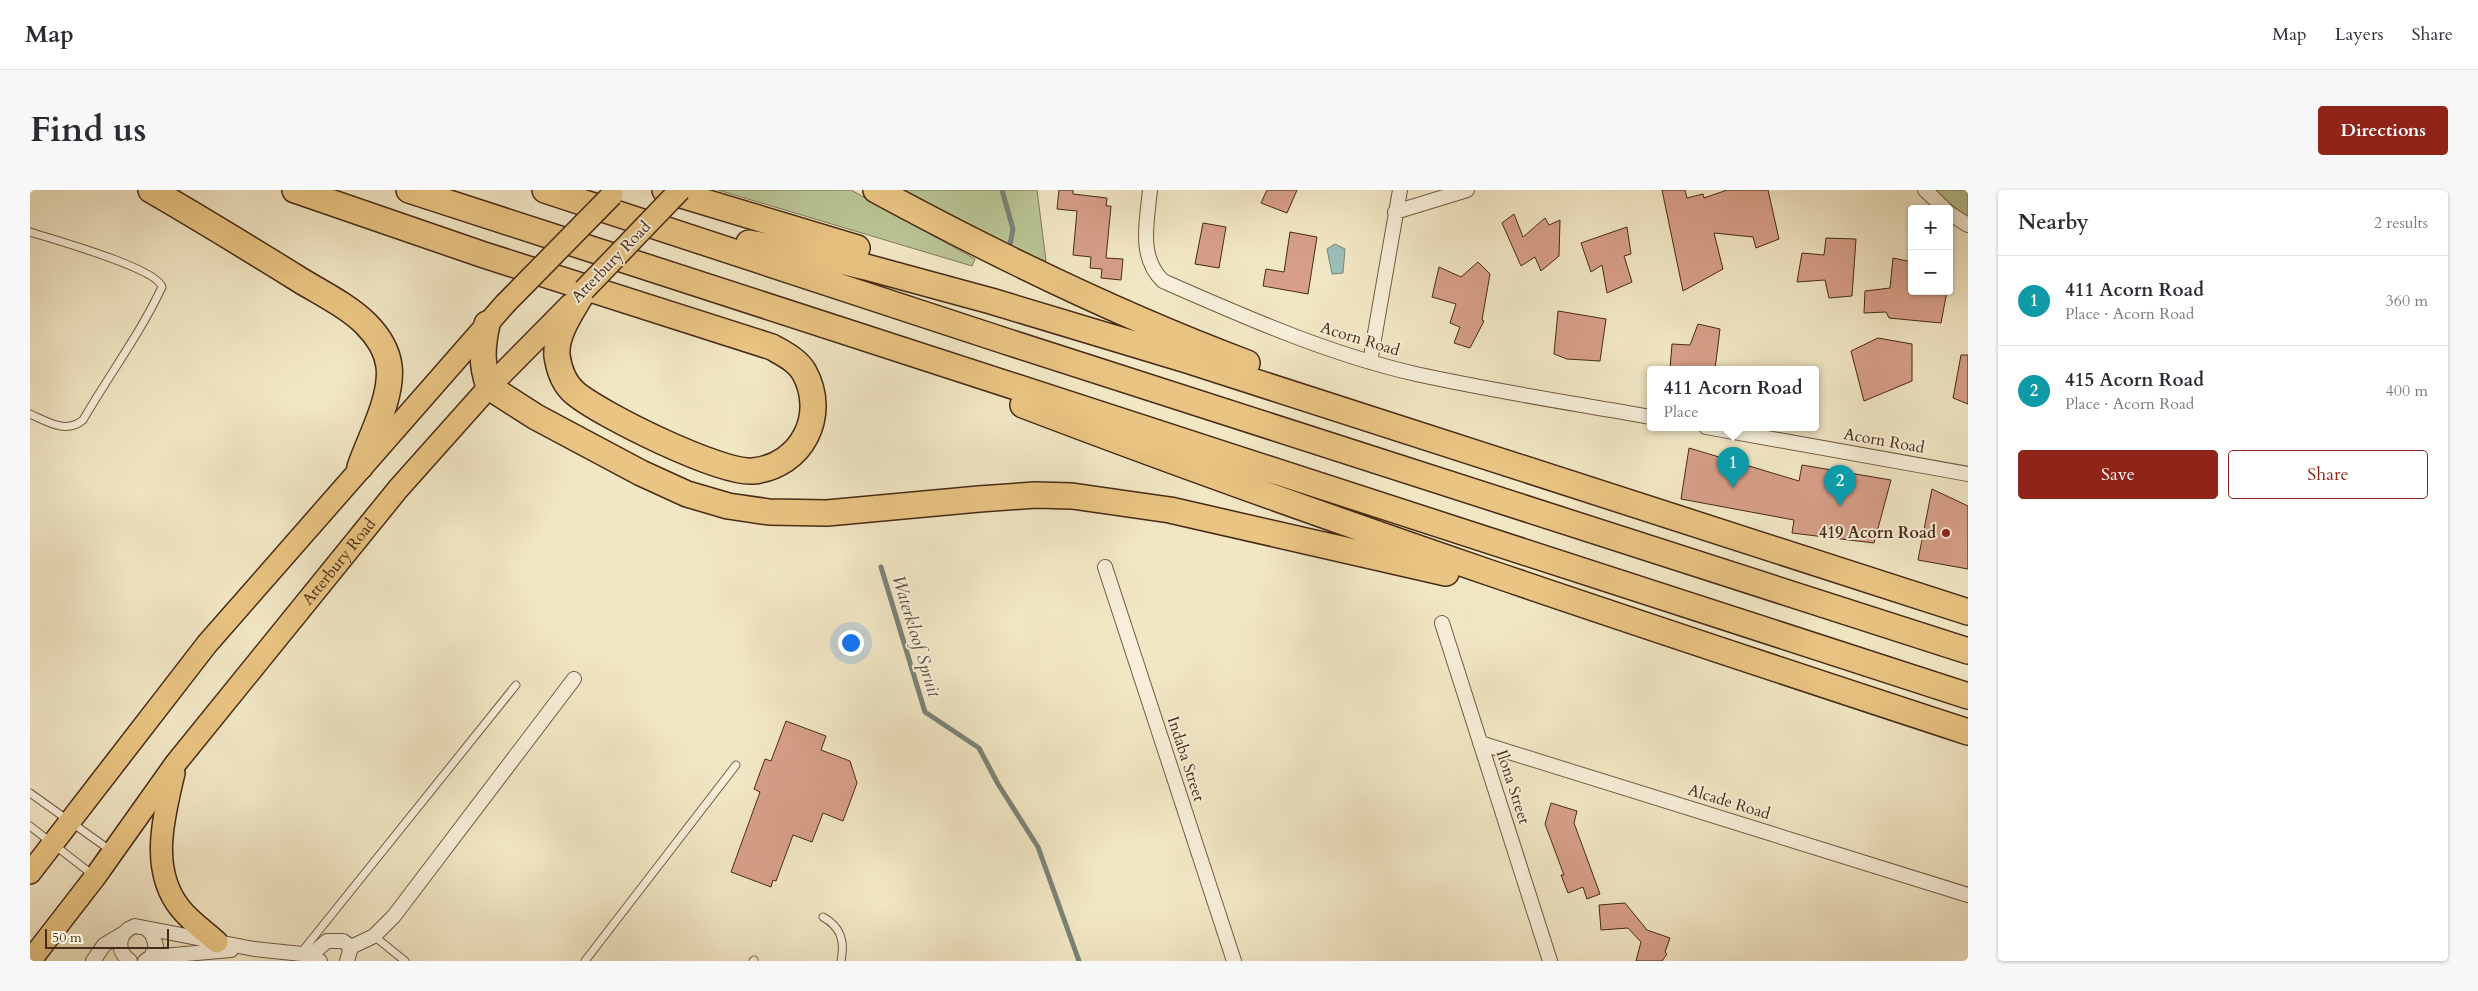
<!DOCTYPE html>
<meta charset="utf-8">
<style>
:root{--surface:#fff;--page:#f7f7f7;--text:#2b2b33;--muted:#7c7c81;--line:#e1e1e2;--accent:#8f2418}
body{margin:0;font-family:Cardo,serif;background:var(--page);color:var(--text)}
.controls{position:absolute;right:15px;top:15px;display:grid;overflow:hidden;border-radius:5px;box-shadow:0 1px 4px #0004}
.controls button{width:45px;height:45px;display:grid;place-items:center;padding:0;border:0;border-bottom:1px solid var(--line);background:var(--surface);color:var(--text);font:25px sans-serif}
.scale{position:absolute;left:15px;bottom:12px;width:124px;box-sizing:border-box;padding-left:5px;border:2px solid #472b16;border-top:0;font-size:14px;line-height:18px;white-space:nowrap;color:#472b16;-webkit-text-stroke:4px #f7efd9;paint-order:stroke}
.you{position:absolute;left:820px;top:452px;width:18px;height:18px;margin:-12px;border:4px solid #fff;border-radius:50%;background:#1a73e8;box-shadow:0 0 0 8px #1a73e833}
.badge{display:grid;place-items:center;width:32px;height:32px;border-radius:50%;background:var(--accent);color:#fff;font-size:16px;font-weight:700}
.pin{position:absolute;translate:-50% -41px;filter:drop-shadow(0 1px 2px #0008)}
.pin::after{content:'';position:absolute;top:26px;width:18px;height:15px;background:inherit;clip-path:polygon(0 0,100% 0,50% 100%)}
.popup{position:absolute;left:1617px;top:176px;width:172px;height:65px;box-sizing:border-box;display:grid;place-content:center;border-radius:5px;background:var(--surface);filter:drop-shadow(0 1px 4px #0005);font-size:16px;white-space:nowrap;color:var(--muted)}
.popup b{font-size:19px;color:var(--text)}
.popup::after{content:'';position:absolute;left:50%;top:100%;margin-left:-10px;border:10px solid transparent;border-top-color:var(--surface)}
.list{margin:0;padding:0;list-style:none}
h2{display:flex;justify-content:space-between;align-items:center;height:65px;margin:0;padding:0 20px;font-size:21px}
h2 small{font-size:16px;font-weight:400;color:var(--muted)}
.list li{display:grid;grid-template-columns:32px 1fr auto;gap:15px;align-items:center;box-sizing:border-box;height:90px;padding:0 20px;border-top:1px solid var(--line)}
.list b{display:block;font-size:19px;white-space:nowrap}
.list p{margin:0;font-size:16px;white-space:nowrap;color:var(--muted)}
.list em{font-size:16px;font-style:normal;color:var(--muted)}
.actions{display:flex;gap:10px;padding:15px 20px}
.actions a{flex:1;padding:11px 0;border:1px solid var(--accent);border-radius:5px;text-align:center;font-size:18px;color:var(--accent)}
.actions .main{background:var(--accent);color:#fff}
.map{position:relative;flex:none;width:1938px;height:771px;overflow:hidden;border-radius:5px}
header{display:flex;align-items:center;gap:30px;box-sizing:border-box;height:70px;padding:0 25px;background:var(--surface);border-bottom:1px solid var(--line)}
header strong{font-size:24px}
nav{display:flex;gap:28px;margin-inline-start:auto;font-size:18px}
.intro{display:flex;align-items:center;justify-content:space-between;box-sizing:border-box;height:120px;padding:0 30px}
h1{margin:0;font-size:35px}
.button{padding:12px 22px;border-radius:5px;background:var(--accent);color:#fff;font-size:18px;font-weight:700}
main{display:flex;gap:30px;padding:0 30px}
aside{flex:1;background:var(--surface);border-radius:5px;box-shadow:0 1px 4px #0004}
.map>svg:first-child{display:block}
.green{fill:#bac595;stroke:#807856}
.water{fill:#9cbfb9;stroke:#7a8478}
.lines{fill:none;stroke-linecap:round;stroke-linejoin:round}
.stream{stroke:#7a8478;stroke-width:5}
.building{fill:#d79f88;stroke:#472b16}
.lane-casing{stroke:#725a42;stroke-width:9}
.street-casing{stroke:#725a42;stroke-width:16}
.primary-casing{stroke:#472b16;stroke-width:24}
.highway-casing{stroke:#472b16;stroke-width:28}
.lane{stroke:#f7efd9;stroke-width:7}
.street{stroke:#f7efd9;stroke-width:14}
.primary{stroke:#e9c482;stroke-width:21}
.highway{stroke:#e9c482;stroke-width:25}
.primary-bridge-casing{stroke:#472b16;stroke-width:24;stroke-linecap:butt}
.primary-bridge{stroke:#e9c482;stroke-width:21}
.poi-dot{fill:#8f2418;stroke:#f7efd9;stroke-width:2}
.labels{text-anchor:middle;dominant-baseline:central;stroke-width:4;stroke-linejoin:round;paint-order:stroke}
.street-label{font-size:16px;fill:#472b16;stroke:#f7efd9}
.poi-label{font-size:16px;font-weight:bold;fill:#472b16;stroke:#f7efd9;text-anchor:end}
.water-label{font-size:18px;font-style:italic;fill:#5c503f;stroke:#f7efd9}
</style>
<header>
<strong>Map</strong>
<nav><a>Map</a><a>Layers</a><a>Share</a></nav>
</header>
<div class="intro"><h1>Find us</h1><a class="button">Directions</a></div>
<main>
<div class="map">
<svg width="1938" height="771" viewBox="0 0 1938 771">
<rect width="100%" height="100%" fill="#f2e7c5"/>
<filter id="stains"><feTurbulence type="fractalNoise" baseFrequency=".004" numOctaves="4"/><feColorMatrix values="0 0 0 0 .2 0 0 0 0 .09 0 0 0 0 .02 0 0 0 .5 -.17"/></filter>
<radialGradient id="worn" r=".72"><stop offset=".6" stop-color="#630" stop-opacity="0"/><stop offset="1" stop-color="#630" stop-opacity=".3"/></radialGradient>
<path class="green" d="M688,0H821L945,69L942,76Z
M866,0H1007L1016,71L975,59Z
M1904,0H1938V28Z"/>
<path class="water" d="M1305,54L1315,59L1313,83L1302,84L1297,59Z"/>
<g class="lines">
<path class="stream" d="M972,0L983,39L980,55
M851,377L895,522L949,558L968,594L1008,657L1049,771"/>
</g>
<path class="building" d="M1029,0H1043V4L1077,8L1076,16H1081L1076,68L1093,69L1091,90L1071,88L1072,79L1060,78L1061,67L1043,65L1047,21L1027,19Z
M1237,0H1267L1257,23L1231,13Z
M1632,0H1655L1657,8L1673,4L1674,8L1697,0H1738L1749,49L1726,58L1723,47L1684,43L1693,79L1653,101Z
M1484,24L1493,47L1515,28L1519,35L1530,30L1529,66L1511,81L1505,67L1491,76L1472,33Z
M1173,33L1196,37L1189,78L1165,74Z
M1597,37L1601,64L1594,66L1602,92L1577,103L1572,75L1561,82L1551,53Z
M1260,42L1287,47L1278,104L1233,96L1236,79L1254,82Z
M1796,48L1826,49L1822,106L1799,108L1795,90L1767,92L1772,63L1794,65Z
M1863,68L1882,72V101H1917L1911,133L1859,128L1856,122L1834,123L1835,101L1860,98Z
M1448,72L1460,84L1452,130L1454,131L1440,158L1424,153L1430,137L1420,133L1426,114L1402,107L1409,77L1431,87Z
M1528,121L1576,129L1570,171L1537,169L1524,164Z
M1668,134L1690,139L1685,179H1640L1642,154L1660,155Z
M1848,148L1882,154V191L1834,211L1821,161Z
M1931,165H1938V214L1923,208Z
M1659,258L1769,291L1772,275L1861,290L1844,353L1762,343L1764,330L1651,309Z
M1902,299L1938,316V379L1888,370Z
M756,531L796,546L791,560L820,571L827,593L813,631L793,623L782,652L763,645L746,691L743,690L741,697L701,682L730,602L724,599L735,569L741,571Z
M1521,613L1547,621L1544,633L1570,704L1557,709L1553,697L1538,703L1531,685H1534L1515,634Z
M1595,713L1617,740L1640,748L1635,762L1637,764L1632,771H1606L1611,752L1598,738L1571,740L1569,715Z"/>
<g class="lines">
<defs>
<path id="lane" d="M0,42C22,49 127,78 132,97C110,144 79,185 53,230C36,244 18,232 0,224
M0,603L80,660
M0,636L63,685
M793,727C811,737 815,751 811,771
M344,746L375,771
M270,764L486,495
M555,771L706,575
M723,771L724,770"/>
<path id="street" d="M1120,0C1117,32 1108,67 1133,91C1215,127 1298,164 1386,184C1463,201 1542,213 1620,227
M1895,0L1915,19
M1365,22L1437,0
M1919,23L1938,35
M1340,172L1370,0
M1676,237L1938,284
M1075,377L1204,771
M1412,433L1520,771
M1450,553L1938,705
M321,757L344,746L364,726L544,489
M281,765L297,751H313L321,757L317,771
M121,767L201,760
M63,771L74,755L94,743
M100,771C85,760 88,742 105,736L224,759L281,765L290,771
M115,771L121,767L126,756L122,744L118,740"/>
<g id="primary">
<path d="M144,583C134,626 119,679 150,718C160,731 175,741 187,752"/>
<path d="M0,683L177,454L475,114"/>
<path id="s1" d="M0,771L65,687L146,573L368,299L459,197L540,115"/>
</g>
<path id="highway" d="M121,0C171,29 220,59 270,90C291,103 318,116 336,134C347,145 357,160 359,176C363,207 340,248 330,277
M265,0L454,65L742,157C754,164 767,170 774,182C798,225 772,276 723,281C691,284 571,225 545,203C534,194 529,179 527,166C525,143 543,120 554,100
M379,0L1938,506
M515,0L975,151L1938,461
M635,0L827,58
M846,0C966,65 1089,125 1217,173
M719,53L791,66L836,77L961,111L1157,170L1938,422
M457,134C452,157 451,174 459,197L506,227L611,283L657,304L698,316L739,322L797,323L949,309L1005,305L1042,306L1140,320L1416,383
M993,215C1305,334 1621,438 1938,542"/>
</defs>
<use href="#lane" class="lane-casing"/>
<use href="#street" class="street-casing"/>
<use href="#primary" class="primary-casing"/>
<use href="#highway" class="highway-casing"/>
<use href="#lane" class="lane"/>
<use href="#street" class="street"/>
<use href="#primary" class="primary"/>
<use href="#highway" class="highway"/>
<defs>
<path id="primary-bridge" d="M554,100L650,0
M475,114L582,5"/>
</defs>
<use href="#primary-bridge" class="primary-bridge-casing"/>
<use href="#primary-bridge" class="primary-bridge"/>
</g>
<circle class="poi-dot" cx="1916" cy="343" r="5"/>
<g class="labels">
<g class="street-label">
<text transform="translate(581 72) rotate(-46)">Atterbury Road</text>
<text transform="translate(1330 149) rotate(17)">Acorn Road</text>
<text transform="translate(1854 251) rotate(10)">Acorn Road</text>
<text stroke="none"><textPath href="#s1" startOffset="505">Atterbury Road</textPath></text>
<text transform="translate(1156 569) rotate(72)">Indaba Street</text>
<text transform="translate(1483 597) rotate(72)">Ilona Street</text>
<text transform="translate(1699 612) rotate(17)">Alcade Road</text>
</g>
<g class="poi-label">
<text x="1906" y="343">419 Acorn Road</text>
</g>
<g class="water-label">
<text transform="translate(886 446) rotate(73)">Waterkloof Spruit</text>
</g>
</g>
<rect width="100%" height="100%" filter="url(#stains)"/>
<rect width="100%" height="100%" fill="url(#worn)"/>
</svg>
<div class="controls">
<button>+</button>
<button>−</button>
</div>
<div class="scale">50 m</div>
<div class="you"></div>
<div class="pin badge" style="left:1703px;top:298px;background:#0f9aa8">1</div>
<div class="popup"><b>411 Acorn Road</b>Place</div>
<div class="pin badge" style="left:1810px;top:316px;background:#0f9aa8">2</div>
</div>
<aside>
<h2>Nearby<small>2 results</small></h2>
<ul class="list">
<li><span class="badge" style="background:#0f9aa8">1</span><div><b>411 Acorn Road</b><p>Place · Acorn Road</p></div><em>360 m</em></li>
<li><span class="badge" style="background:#0f9aa8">2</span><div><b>415 Acorn Road</b><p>Place · Acorn Road</p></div><em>400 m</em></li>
</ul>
<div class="actions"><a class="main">Save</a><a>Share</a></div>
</aside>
</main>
